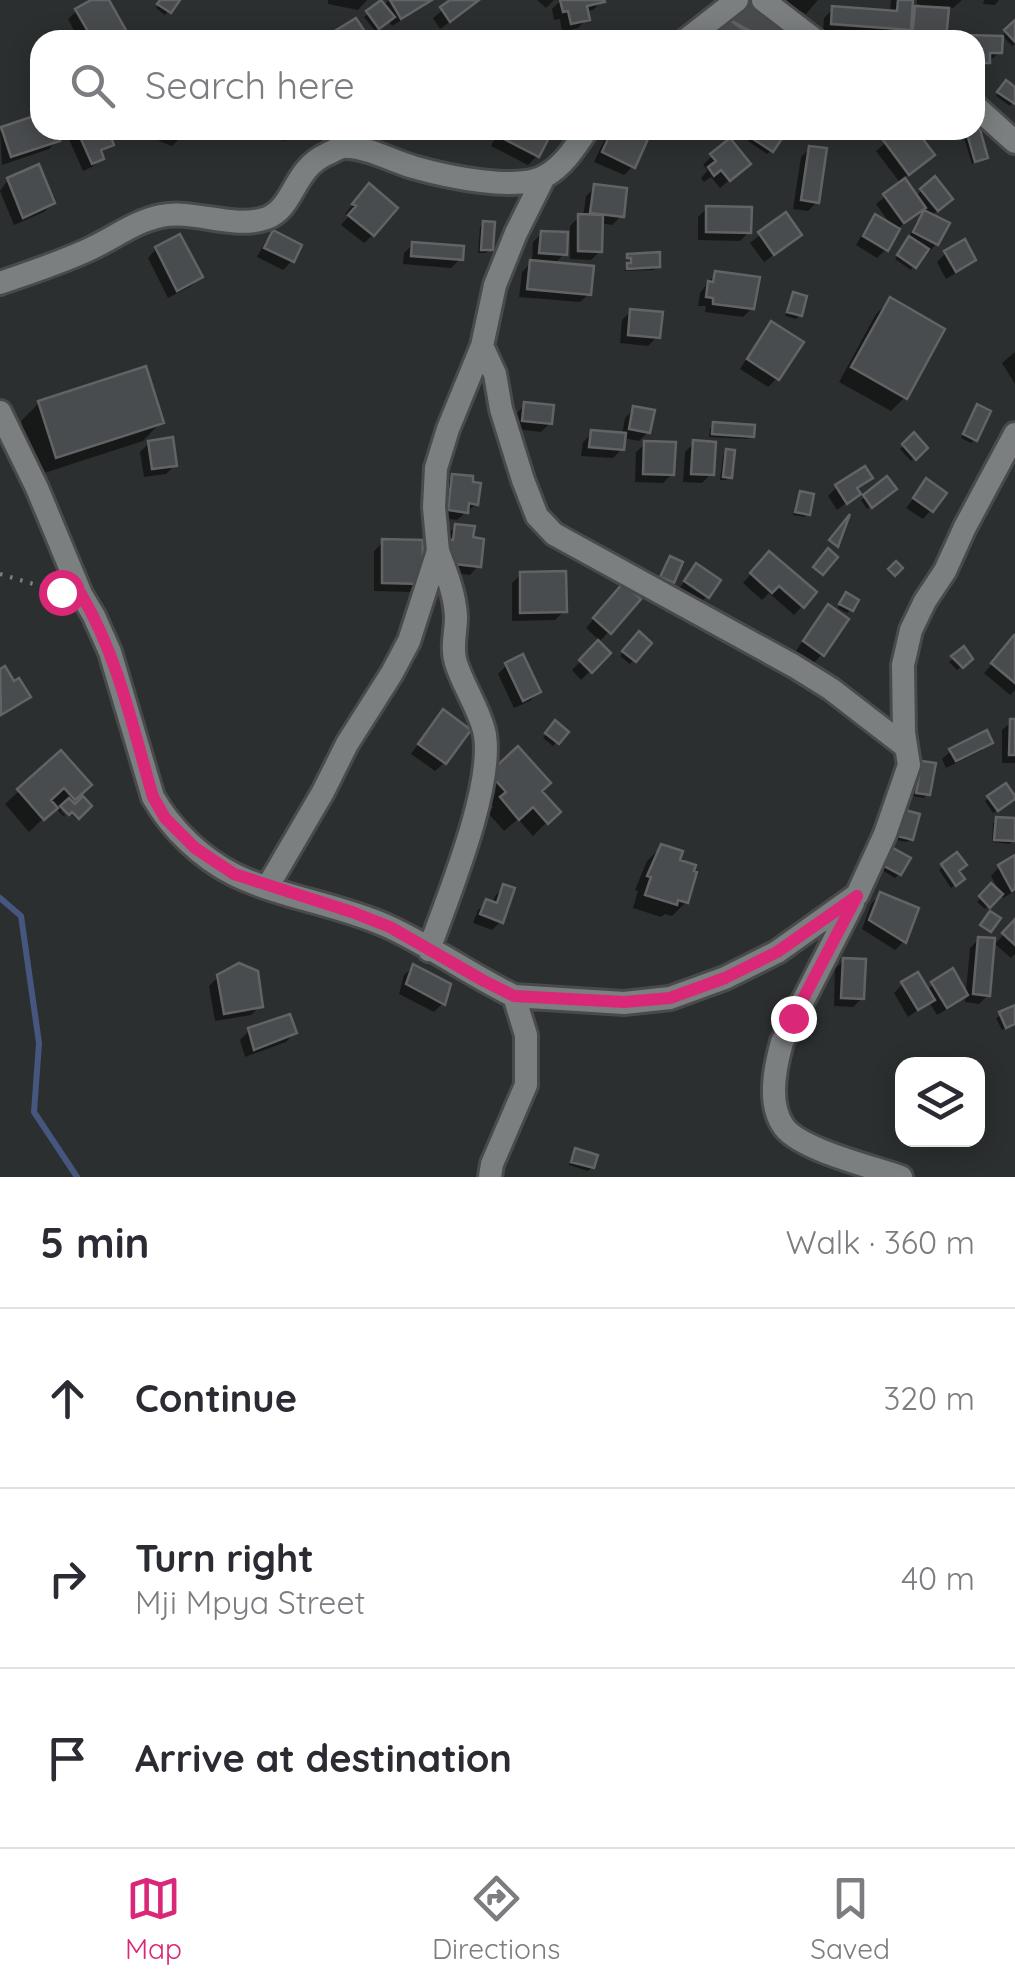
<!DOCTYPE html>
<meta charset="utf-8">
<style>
:root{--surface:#fff;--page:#f2f2f3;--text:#2b2b33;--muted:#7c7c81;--line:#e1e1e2;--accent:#db2777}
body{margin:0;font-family:Quicksand,sans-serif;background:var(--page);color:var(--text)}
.controls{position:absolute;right:30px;bottom:30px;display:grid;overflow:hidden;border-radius:20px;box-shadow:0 5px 25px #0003}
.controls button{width:90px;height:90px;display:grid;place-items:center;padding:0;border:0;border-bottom:2px solid var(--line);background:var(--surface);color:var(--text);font:50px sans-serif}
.stop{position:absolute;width:30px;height:30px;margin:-22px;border:8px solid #db2777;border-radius:50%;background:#fff}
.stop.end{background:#db2777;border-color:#fff;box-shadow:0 2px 10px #0008}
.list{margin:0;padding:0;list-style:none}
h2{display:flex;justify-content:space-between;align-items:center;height:130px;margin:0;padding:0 40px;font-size:42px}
h2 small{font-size:32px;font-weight:400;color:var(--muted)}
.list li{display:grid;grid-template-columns:65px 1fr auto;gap:30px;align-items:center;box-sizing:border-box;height:180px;padding:0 40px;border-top:2px solid var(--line)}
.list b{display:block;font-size:38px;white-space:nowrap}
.list p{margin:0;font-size:32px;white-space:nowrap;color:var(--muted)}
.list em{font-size:32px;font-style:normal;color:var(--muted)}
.icon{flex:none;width:55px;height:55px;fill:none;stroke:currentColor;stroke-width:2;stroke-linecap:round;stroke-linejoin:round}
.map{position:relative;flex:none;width:1015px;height:1177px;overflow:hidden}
.search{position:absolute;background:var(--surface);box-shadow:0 5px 25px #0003;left:30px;right:30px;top:30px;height:110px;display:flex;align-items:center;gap:25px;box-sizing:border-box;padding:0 35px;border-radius:30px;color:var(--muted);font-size:38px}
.sheet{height:670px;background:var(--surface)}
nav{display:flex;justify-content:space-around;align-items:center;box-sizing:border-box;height:140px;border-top:2px solid var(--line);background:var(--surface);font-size:28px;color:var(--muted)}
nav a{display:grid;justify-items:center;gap:5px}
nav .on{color:var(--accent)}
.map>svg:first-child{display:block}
.shadow{fill:#0007}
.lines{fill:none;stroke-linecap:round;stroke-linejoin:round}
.stream{stroke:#46577f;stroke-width:6}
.building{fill:#494c4e;stroke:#616365;stroke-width:2.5}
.street-casing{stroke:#484a4b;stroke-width:28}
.path{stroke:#7e8182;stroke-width:4;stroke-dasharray:2.5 8;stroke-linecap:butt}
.street{stroke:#7c7f80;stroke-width:22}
.route{stroke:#db2777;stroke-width:12}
</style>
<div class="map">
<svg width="1015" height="1177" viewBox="0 0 1015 1177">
<rect width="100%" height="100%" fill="#2c2f30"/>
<path class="shadow" d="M96,0H106L124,32L116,40H79L68,19L77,11Z
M162,0H177L165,15L156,8Z
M328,0H367L358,10L328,4Z
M390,0H434L392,26L388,21L375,31L364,17Z
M455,0H480L440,29L433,18Z
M537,0H554L546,8Z
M561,0H602V1L593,10L585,12L587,19L578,28L562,32L560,19L554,20L552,9Z
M752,0L789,40H710L717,29L729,23L738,6Z
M778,0H818L806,14Z
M891,0H910L909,14L920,4H917V0H962L953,8L946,7L942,40H915L916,14H911L910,40H905L906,32L899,38L823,32L824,18L833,9L890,13Z
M984,0H999L995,5L983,4Z
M1015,24V44L1012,46L1002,35Z
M964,37L1000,39V52L978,71H975V40H962Z
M1002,87L1015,90V100L1010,106L996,96Z
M40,117V130H55L57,140L49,149L2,165L0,132Z
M975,126L985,157L972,164L962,132L975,130Z
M65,130H105L111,144L100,154L101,158L92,167L83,171Z
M163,130H184L181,137L172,146L159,141Z
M268,130H294L284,141Z
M499,130H543L537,156L528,165L491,146Z
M609,130H649L633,166L624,175L594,162Z
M756,130H761L771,151L767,154L748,141Z
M901,130H913L923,163L902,179L915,197L922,190L941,208L931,216L936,244L928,253L924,251L911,270L895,259L907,242L916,222L924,213L922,209L896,230L886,249L877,258L856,245L867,226L875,217L893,228L876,204L901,184L876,151Z
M810,148L817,202L808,211L793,209L801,157Z
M712,156L739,172L720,188L711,177L704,182L701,178L708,170L703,165Z
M8,180L53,203L44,212L14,225L0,191Z
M595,187L621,216L612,225L600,223V251L591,260L570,259V226L579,217H583L586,196Z
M360,196L373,235L364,243L341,225L349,216L345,214Z
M707,208L749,232L740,241L698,240V217Z
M785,215L790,243L764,262L750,243Z
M484,223L490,249L486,253H478L480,227Z
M274,233L292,261L283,270L257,257L265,242Z
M542,233L564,254L553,265L589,294L580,302L519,297L522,272L532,262L533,242Z
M413,244L460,259L451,268L403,264L404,253Z
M156,249L200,277L191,286L168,298L148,258Z
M946,253L973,260L965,268L946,279L937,262Z
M632,256L658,266L654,270L624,271Z
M715,274L752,308L743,317L705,312L706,306H698L700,293Z
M794,295L800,315L796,319L785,316L790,299Z
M890,300L905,397L891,411L839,382L876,314Z
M631,311L657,337L648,346L620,343L622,320Z
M772,324L777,378L768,387L740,369L763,333Z
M1015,352V384L1002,363Z
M39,403L161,422L143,441L38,475L21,421Z
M525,405L550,423L541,432L515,429L516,414Z
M634,409L648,432L639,441L623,438L622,449L613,458L581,456L583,442L592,433L622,435L625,418Z
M974,411L975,439L971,443L961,438Z
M714,425L752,435L748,439L709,437L710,429Z
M914,436L925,448L911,461L900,449Z
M149,443L175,465L166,474L144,477L140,452Z
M694,443L711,474L702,483L683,482L685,452Z
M645,444L672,474L663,483L635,482L636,452Z
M727,452L730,477L726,480H720L723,456Z
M453,476L476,504L457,520L440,518L444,485Z
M869,478L855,490L858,494L837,510L828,496L837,487Z
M887,480L890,492L867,509L861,500Z
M926,482L931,510L923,519L906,508Z
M800,494L808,514L804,517L793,515L797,497Z
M456,526L470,540L478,566L470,575L437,571L447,535Z
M383,542L420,583L411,592L374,591V551Z
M761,563L814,593L794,615L769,593L762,600L743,583Z
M696,567L707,596L698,605L677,591Z
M521,574L564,611L555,620L512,621V583Z
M614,595L638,600L600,641L586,628Z
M843,599L851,609L847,613L838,608Z
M828,607L822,654L814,663L796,651L819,616Z
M639,635L649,643L630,664L620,656Z
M1015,639V690L1010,695L984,673Z
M598,644L608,653L581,680L572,670Z
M963,650L970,659L957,670L949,662Z
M507,665L538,692L530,701L514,708L498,674Z
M435,721L444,763L435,771L411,754Z
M1011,722H1015V763H1002V730Z
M555,724L565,732L553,746L543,738Z
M990,742L981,751L946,768L942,759L951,751Z
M922,764L927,794L924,798L913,796L919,767Z
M491,774L539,791L557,812L533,836L518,819L504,831L488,813L493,807L477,788Z
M88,785L70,803L75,808L89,806L76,819L65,807L61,811L65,815L64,817L55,807L29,832L5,804L19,791Z
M989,798L1010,801L993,813L985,801Z
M906,813L911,839L907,842L896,840L902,817Z
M997,820L1015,821L1014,840L1010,844L992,842L993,823Z
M661,847L677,862L686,902L672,916L665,914L661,917L633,908L638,891L635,890L647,861Z
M890,855L899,874L895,878L882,870Z
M957,855L956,871L962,879L951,888L939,870Z
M1015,858V891L1003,898L991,876L999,867Z
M504,887L501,921L492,930L473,923L478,910L487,902L492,904L495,896Z
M991,887L999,894L985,909L977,902Z
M880,895L904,941L895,950L862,929L871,904Z
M1015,922V954L1011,958L995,944Z
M979,939L988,995L979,1004L965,1002L970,948Z
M844,960L862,998L853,1007L834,1006L835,969Z
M413,967L443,1003L434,1012L399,994L404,975Z
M952,972L965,994L957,1003L937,1015L929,1002L908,1017L894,993L903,984L926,990Z
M218,977L260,1006L251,1015L215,1021L209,986Z
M1014,1008L1015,1024L1002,1030L996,1018Z
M249,1031L294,1033L286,1042L245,1057L240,1040Z
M575,1151L592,1167L588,1171L569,1165L572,1155Z"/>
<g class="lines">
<path class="stream" d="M0,898L21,916L39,1043L34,1112L77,1177"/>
</g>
<path class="building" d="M91,0H109L127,32L113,40H93L75,9Z
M160,0H180L171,13L157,4Z
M381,0L395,17L379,29L366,11Z
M390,0H432L401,19Z
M450,0H479L450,22L440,7Z
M560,0H604L605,2L587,6L590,20L571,24L568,11L563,12Z
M743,0H757L801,23L792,40H767L732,21Z
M898,0H913L911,30L831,24L832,6L897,11Z
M915,6L949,8L946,40L912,37Z
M726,17L757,40H710Z
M356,18L369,38L365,40H320Z
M1015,20V42L1004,30Z
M963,35L1003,36L1002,53H990V63H975V40H963Z
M1006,80L1015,87V104L997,92Z
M40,114V130H57L60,141L11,157L1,127Z
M978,122L988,158L975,162L966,130H975V123Z
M77,130H108L114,145L101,150L104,159L92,164Z
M167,130H186L184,138L167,132Z
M501,130H548L552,132L539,157L498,136Z
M612,130H652L635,168L602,152Z
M754,130H766L781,140L773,152L750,137Z
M897,130H916L935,155L909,175L883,140Z
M730,138L751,164L730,181L721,170L714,176L708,167L716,161L710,154Z
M809,146L827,148L819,203L801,200Z
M39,164L55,203L23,218L7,178Z
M935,176L953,199L938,211L920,189Z
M905,178L926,208L904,223L883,194Z
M369,183L398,208L374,236L348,215L356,206L352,204Z
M594,184L627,188L624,217L590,213Z
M706,206L752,207L751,233L706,232Z
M924,210L950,223L938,245L913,232Z
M786,212L802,235L774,255L758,232Z
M578,214L603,215L602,252L578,251Z
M875,214L900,229L888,251L863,236Z
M483,221L495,222L493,250H481Z
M273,230L302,245L294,262L264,248Z
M541,231L568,232L567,255L539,253Z
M180,234L203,277L177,291L155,247Z
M909,236L929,249L916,268L897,255Z
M965,239L976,260L956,272L944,251Z
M412,242L464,246L463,260L411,256Z
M660,252V267L627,269V263H631V258H627V254Z
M530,260L594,266L591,295L527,289Z
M715,271L760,277L754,309L713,304V298L706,297L708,281L713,282Z
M793,292L807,296L802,316L787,312Z
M890,297L945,329L907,399L851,367Z
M630,309L663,312L660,338L628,335Z
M771,321L804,342L779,380L747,359Z
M146,366L164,423L56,458L38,401Z
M524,402L554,405L552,424L522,421Z
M977,404L991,411L977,441L963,434Z
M633,406L655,410L650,433L629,429Z
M713,422L755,425L754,437L712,434Z
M591,430L626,433L624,450L589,447Z
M914,432L928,448L916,460L902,444Z
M173,437L177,466L152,469L148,441Z
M693,440L716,442L714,475L691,474Z
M644,441L676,442L674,475L643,474Z
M726,449L735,450L732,478L723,477Z
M865,466L873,478L857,488L861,494L847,504L835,485Z
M452,474L473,476V482L481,483L478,505L469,503L468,513L448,510Z
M887,476L897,489L872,508L863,495Z
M926,478L947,493L933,512L913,498Z
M800,491L814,494L810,515L795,512Z
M850,514L838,547L829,540Z
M455,524L475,526L473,537L484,539L481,567L445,563L448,539L453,540Z
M382,539L423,540L422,584L382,583Z
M828,548L838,557L823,575L813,567Z
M769,551L817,592L804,608L779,586L772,593L750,573Z
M670,556L683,562L674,583L660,577Z
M896,561L903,568L895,576L888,569Z
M696,563L721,580L709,598L684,581Z
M566,571L567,612L520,613V572Z
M623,583L641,599L611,634L593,618Z
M846,592L859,600L853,611L839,604Z
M828,604L849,619L824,656L803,641Z
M639,631L652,643L636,662L622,651Z
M1014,635L1015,636V683L991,663Z
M598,640L611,653L592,673L579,660Z
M964,646L973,659L963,668L951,656Z
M523,654L541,692L523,701L505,663Z
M5,666L14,681L19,678L31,697L1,715L0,669Z
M443,709L471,730L446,764L418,744Z
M1010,719H1015V755H1009Z
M555,720L569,732L559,744L545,733Z
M987,730L993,743L956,761L949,749Z
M518,746L551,783L542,791L561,812L548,824L533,807L519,820L500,797L506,792L489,773Z
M61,750L92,785L75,800L64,788L51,800L58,808L44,820L17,789Z
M922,761L936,763L930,795L916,793Z
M1006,783L1015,796V799L998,811L987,796Z
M83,796L92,806L79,819L72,812L69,815L60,806L69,798L75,804Z
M905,810L920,814L913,840L898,836Z
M996,817L1015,818V841L994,840Z
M661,844L683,851L680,860L696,865L694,871L697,872L688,903L678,900L677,905L645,895L651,877L647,876Z
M893,848L911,858L901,875L884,866Z
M957,852L967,865L959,871L965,879L956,886L941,864Z
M1015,855V889L1012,891L998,865Z
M991,883L1003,894L990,908L979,896Z
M503,884L515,888L503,923L480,914L486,899L497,903Z
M880,892L919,908L906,943L869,920Z
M990,911L1001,918L991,932L980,925Z
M1015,919V945L1002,933Z
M978,937L995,938L990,996L973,994Z
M843,958L866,959L864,999L841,998Z
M239,963L258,971L263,1007L224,1014L217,975Z
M413,964L451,984L445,1005L406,984Z
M953,968L968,995L947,1008L931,982Z
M918,972L935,1000L918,1010L901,982Z
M1015,1005V1024L1006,1028L999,1012Z
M290,1014L297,1033L254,1050L248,1028Z
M575,1148L598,1155L594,1168L571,1162Z"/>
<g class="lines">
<defs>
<path id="street" d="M763,0L815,40
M686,40L737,0
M975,106L1015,142
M0,283C31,272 63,262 92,248C115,237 136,221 161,216C195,209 233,230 267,218C294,208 293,169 327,154C334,151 341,146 348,147C370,148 392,161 413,167C444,176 520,193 547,175C565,164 575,147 587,130
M482,346L495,374L501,409L523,480L537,516L554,534L794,666L831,689L906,747
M0,412L37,488L81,594L94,616L110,652L153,797C171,829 201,858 235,875C283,898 338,904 387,926C431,946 471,975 514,996L526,1035V1085L492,1164L490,1177
M268,886L323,792L347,744L392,673L409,641L438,551L434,507L436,468L448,429L482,346L495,285L516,233L543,179
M853,903L782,1042C775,1067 767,1104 784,1127C801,1150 873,1167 901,1177
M429,950C448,896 493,789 485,735C481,712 463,686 456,663C451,648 456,633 456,617C455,594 446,572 438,551
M514,996L624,1003L670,998L725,978L777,952L857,895L885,834L909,765L904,733L903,665L911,630L925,601L945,571L965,527L1015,434"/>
</defs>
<use href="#street" class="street-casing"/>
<path class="path" d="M0,574L57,591"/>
<use href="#street" class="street"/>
</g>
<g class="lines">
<path class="route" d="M61,592L81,594C118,656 133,729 153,797L165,818L195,848L234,874L352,912L390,927L484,981L514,996L624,1002L670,998L725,978L777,952L857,896L793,1018"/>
</g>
</svg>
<div class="controls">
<button><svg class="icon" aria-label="layers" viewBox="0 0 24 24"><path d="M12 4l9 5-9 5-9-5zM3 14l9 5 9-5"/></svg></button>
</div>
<div class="stop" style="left:61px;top:592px"></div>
<div class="stop end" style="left:793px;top:1018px"></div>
<div class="search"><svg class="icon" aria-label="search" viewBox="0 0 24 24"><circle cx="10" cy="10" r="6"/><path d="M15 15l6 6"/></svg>Search here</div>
</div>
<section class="sheet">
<h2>5 min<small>Walk · 360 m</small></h2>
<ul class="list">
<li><svg class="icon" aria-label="ahead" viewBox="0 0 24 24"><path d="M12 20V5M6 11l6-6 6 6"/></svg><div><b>Continue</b></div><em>320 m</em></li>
<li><svg class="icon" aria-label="right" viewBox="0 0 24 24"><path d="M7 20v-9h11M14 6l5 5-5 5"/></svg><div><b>Turn right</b><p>Mji Mpya Street</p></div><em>40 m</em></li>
<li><svg class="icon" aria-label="arrive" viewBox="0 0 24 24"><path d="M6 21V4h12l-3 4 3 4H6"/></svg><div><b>Arrive at destination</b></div></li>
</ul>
</section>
<nav>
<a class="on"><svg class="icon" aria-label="map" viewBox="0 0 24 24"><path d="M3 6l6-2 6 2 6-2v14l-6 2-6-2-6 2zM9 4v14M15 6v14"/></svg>Map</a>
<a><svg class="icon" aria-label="directions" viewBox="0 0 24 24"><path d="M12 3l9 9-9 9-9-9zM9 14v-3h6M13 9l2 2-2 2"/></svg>Directions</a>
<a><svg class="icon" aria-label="saved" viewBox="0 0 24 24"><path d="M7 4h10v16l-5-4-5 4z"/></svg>Saved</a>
</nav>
